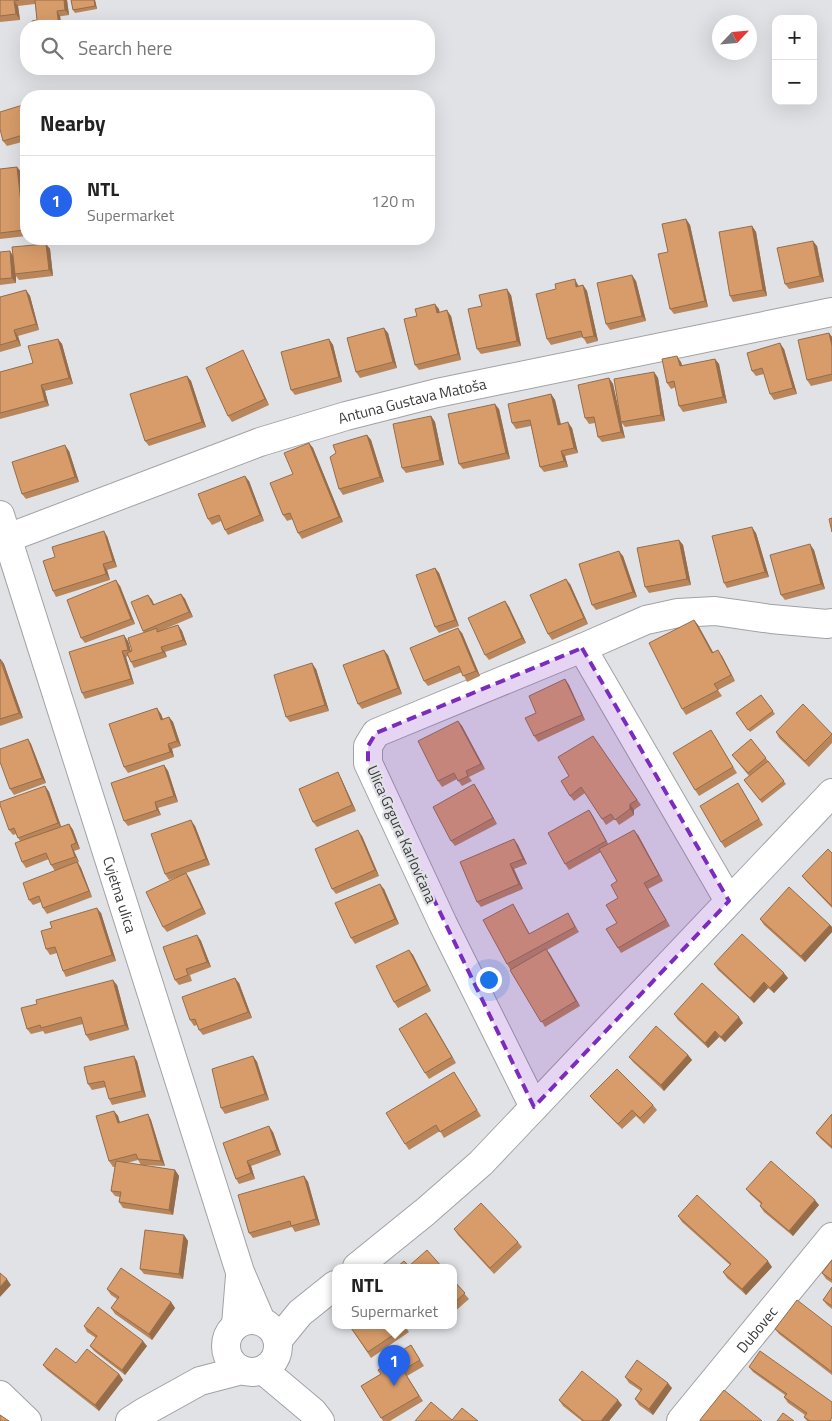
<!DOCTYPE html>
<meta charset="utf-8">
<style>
:root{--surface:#fff;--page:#f6f6f6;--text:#222;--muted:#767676;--line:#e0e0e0;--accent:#2563eb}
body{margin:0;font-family:"Titillium Web",sans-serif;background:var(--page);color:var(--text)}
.controls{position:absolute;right:15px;top:15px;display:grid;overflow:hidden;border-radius:10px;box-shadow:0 5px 20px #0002}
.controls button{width:45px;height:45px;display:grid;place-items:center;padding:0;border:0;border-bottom:1px solid var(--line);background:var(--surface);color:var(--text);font:25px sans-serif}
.compass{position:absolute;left:712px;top:15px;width:45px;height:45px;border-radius:50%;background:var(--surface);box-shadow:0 5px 20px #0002;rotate:64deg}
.you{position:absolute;left:488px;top:979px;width:18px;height:18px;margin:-12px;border:4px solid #fff;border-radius:50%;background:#1a73e8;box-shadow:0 0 0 8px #1a73e833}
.badge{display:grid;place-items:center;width:32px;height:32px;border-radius:50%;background:var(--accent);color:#fff;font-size:16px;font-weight:700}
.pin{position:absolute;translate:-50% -41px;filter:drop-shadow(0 1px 2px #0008)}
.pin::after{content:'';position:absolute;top:26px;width:18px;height:15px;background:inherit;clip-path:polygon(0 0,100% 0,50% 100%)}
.popup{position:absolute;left:332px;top:1264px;width:125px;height:65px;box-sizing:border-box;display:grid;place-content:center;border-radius:10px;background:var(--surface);filter:drop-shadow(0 1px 4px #0005);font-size:16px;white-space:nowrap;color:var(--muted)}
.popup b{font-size:19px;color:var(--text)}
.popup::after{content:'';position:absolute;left:50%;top:100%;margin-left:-10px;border:10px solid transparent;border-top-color:var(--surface)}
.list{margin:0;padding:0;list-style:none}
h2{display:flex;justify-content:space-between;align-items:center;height:65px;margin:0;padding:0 20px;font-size:21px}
h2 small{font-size:16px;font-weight:400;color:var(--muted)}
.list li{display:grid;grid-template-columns:32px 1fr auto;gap:15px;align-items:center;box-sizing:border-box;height:90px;padding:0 20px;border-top:1px solid var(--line)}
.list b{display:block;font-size:19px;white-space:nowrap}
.list p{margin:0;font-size:16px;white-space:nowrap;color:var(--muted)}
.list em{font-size:16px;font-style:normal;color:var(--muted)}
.icon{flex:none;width:28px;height:28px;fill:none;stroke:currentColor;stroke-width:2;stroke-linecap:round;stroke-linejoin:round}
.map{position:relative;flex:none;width:832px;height:1421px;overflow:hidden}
.search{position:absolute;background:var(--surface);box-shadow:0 5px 20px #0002;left:20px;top:20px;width:415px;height:55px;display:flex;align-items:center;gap:12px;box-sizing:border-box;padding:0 18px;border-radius:20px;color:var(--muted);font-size:19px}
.panel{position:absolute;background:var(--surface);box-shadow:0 5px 20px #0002;left:20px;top:90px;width:415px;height:155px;border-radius:20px}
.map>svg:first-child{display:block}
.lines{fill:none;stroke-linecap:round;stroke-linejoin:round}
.minor-casing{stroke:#a1a2a6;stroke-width:30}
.secondary-casing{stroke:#a1a2a6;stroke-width:30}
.minor{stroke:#fff;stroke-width:28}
.secondary{stroke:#fff;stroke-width:28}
.wall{fill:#b9865b}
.shaded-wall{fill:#966d4a}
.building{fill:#d79c6a;stroke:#966d4a}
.marked{fill:#7b2cbf;fill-opacity:0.2;stroke:#7b2cbf;stroke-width:4;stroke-dasharray:10 6;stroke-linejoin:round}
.labels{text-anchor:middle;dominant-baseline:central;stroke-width:4.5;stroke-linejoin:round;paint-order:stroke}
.street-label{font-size:15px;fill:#3a3a3c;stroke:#e1e2e6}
</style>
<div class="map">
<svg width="832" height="1421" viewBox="0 0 832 1421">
<rect width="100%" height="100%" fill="#e1e2e6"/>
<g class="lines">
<defs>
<g id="minor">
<path id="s1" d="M0,515L240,1272L261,1321"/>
<path id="s2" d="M0,541L260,442L346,416L437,393L832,312"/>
<path d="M582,648L729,901"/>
<path d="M534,1107L443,924L368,763V746L376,733L582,648L646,620L678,613L715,611L771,619L827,624L832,623"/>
<path d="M357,1267L425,1212L481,1163L832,793"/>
<path d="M236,1325L240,1276"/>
<path d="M278,1340L300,1313L335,1285"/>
<path d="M0,1395L27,1421"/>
</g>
<g id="secondary">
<circle cx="252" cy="1346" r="26"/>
<path d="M263,1370L313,1412L320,1421"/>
<path d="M130,1421L144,1412L200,1381L242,1370"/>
<path id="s3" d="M681,1421L832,1237"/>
</g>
</defs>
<use href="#minor" class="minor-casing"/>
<use href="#secondary" class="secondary-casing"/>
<use href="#minor" class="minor"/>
<use href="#secondary" class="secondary"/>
</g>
<path class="wall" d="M0,0H67L69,15L37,20L35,4L18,6L20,20L0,22Z
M71,0H95L97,9L75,13L73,10Z
M26,104V141L7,146L3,141Z
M17,167L21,172L26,217V236L0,239V169Z
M686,219L690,225L708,307L674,314L670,309L668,252Z
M752,226L756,232L767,296L733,302L730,296Z
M46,244L50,249L53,276L19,280L16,276V283L0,285V252L12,255Z
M817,246L824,282L789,289L785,284Z
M636,281L646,321L610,330L606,324Z
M578,285L579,286L583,285L587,291L598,341L587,344L583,337L551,345L547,339Z
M26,290L30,296L39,330L18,336L21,346L0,352V297Z
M511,295L521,346L481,354L477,349L482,306Z
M439,309V312L451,316L461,360L419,370L415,365L417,316Z
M388,333L397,368L360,378L356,372Z
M829,333L832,337V381L811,386L807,380Z
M58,339L62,344L73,384L45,391L49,406L0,419V372L33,363Z
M329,339L333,345L342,382L295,395L291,390Z
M784,349L797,394L774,400L770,394L764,374L756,376L752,371Z
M243,350L246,356L269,405L232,422L228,416Z
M715,359L719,364L727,403L683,412L679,406L676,387L671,389L667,383L681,362L682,366Z
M654,372L658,378L665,421L625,427L621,422L625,438L602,442L598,437L595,423L589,424L585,418L609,378L613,384L620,418Z
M187,376L191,381L206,427L149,446L145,441Z
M551,394L555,400L561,424L572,428L578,453L565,456L568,467L544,472L540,467L531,426L516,429L512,423Z
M499,409L510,459L463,469L459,464Z
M431,416L435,422L444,465L406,473L402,468Z
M367,435L371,440L384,482L343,495L339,489Z
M309,443L313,448L343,522L302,539L298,533L293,519L287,521L283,515L293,474Z
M69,451L79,482L26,499L22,494Z
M249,481L264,521L228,535L225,530L221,521L212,525L208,519Z
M756,533L769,577L727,588L724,583Z
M107,536L117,567L107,570L110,580L56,597L53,591L55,557Z
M679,540L683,545L691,585L649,593L645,587Z
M814,550L825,589L785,600L781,595Z
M623,556L637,597L596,610L592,605Z
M435,568L439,573L459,626L439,633L435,627Z
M570,584L588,624L552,640L548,634Z
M120,586L135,624L85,643L81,638Z
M181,594L185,599L193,617L160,631L178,625L182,631L187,645L165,652L167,657L134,668L128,656L126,657L134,684L85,699L82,693L128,641L131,652L144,633L143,631L148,595L152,600L154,605Z
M505,601L509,607L526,643L489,660L485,655Z
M694,620L698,625L713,652L722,656L735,681L718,690L722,696L686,715L682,709Z
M462,633L480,676L467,682L462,672L428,686L424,681Z
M388,655L402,694L362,709L358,704Z
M0,659L4,664L23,718L0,726Z
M316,669L329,711L290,722L286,717Z
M565,679L569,685L585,720L538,742L534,736L536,713Z
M761,695L775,714L750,732L736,713Z
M161,714L163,719L169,717L173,722L181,746L172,749L174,757L128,773L124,767Z
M458,721L462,726L485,769L469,777L472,781L462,786L457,779L442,787L438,781Z
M776,732L832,734V743L809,767L779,738Z
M593,736L641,805L634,810V815L619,825L615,819L606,825L585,793L574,801L570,796L569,776Z
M715,736L737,773L699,796L695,790Z
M28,739L31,744L46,783L14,795L10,789Z
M751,739L786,784L762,803L744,780L749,776L732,755Z
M164,765L168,771L178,802L158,808L161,815L128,826L124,821Z
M341,778L356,811L317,827L313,822Z
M474,784L478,790L497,824L455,846L451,841Z
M45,786L49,792L61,827L69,824L73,830L80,849L74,851L79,862H78L81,868L92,897L47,914L43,908L41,902L33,905L29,900L55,871L51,865L49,859L26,868L22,862L20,841L16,834L13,835L9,830Z
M742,789L763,825L725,848L721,842Z
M589,810L608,844L638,835L663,881L648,889L670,926L621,953L618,948V898L617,881L601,852L569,870L565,864Z
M195,826L210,865L186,873L190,879L206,914L167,932L163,927L183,875L169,880L165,874Z
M362,836L379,876L336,894L332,889Z
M514,839L518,845L527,864L514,869L523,889L481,907L477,902Z
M832,853V908L806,881L802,876Z
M384,889L399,924L355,944L351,938Z
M513,904L530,934L568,913L579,932L547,950L580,1006L545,1027L507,964Z
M101,913L116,961L66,977L63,971L57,953L50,955L46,949Z
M760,919L830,925L832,927V932L805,962L764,925Z
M197,935L201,941L211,967L190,975L192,981L179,985L175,980Z
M409,950L413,955L431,991L398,1008L394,1002Z
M714,964L788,978L774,993L768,988L754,1003L718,970Z
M239,983L252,1018L203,1035L199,1030L197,1025L194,1026L190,1020Z
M117,985L129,1030L90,1041L86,1035L83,1024L45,1034L43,1031L31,1034L27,1029Z
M426,1013L456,1063L429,1079L425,1073Z
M674,1014L743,1023L725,1042L719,1037L708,1048L678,1020Z
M688,1055L692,1060L664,1091L633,1062L629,1057Z
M253,1056L257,1062L269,1100L225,1114L221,1108Z
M137,1061L146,1097L112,1105L109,1099L106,1087L92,1090L88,1084Z
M454,1072L481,1116L444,1138L440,1131L409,1150L405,1144Z
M590,1096L653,1105L657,1110L644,1124L636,1116L622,1129L594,1101Z
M114,1111L118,1116L120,1122L148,1114L151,1120L165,1166L141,1165L138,1160L127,1163L175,1170L179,1176L173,1215L123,1208L119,1202L120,1197L115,1196L111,1191L115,1167H113L109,1161Z
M832,1114V1149L820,1138L816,1133Z
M273,1132L281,1155L251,1166L255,1179L239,1184L236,1179L223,1143Z
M304,1176L308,1182L320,1225L295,1232L292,1227L253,1238L249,1233Z
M746,1189L819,1205L793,1236L764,1212L760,1206L761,1204L750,1194Z
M678,1216L772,1267L746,1295L727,1278L723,1272L730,1265L682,1222Z
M454,1229L518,1242L522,1247L494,1274L458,1235Z
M184,1235L188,1241L183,1279L144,1274L140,1269Z
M832,1260V1283L826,1279L822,1273Z
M453,1280L469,1299L453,1313Z
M832,1287V1309L827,1305L823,1300Z
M107,1289L171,1302L175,1308L152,1340L115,1314L111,1308L117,1299L111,1295Z
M349,1325H404L409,1332L371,1358Z
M84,1326L147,1346L125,1375L94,1351L90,1346L96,1338L87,1332Z
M832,1327V1375L779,1334L775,1329Z
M411,1345L424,1366L407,1376L423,1401L390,1421H383L361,1386L381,1374L391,1361Z
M76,1363L119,1374L123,1380L99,1411L47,1370L43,1365Z
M749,1367L832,1421H807L804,1417L805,1415L788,1403L784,1397L785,1395L753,1372Z
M625,1377L672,1388L653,1415L639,1405L635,1399L641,1391L629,1383Z
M559,1400L622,1405L609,1421H582L563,1406Z"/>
<path class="shaded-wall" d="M64,0H67L69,15L65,10Z
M94,0H95L97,9L95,6Z
M14,1L18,6L20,20L16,14Z
M57,11L60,16L62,26H59Z
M17,167L21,172L26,217V232L24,230Z
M686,219L690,225L708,307L705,301Z
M752,226L756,232L767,296L763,290Z
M813,241L817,246L824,282L820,276Z
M46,244L50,249L53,276L49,270Z
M10,251L14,257L15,274L16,276V283L12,278Z
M632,275L636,281L646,321L642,316Z
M575,279L578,285L580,293L576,287Z
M583,285L587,291L598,341L594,336Z
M507,289L511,295L521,346L517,341Z
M26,290L30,296L39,330L36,324Z
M435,304L439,309L441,318L437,313Z
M447,310L451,316L461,360L458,354Z
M384,328L388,333L397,368L393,362Z
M14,330L18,336L21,346L17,340Z
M829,333L832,337V346Z
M58,339L62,344L73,384L69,378Z
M329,339L333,345L342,382L339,377Z
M780,343L784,349L797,394L793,388Z
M243,350L246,356L269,405L265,399Z
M677,356L681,362L684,372L680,366Z
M715,359L719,364L727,403L723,397Z
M654,372L658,378L665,421L661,415Z
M187,376L191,381L206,427L202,422Z
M609,378L613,384L625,438L621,432Z
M41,385L45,391L49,406L45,401Z
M551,394L555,400L562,430L558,425Z
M495,404L499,409L510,459L506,453Z
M431,416L435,422L444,465L440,460Z
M568,422L572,428L578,453L574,448Z
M367,435L371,440L384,482L380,477Z
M309,443L313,448L343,522L339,517Z
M65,445L69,451L79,482L75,477Z
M561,451L565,456L568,467L564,461Z
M245,476L249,481L264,521L260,515Z
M752,527L756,533L769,577L765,572Z
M104,531L107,536L117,567L113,561Z
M679,540L683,545L691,585L687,579Z
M810,544L814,550L825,589L821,584Z
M619,551L623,556L637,597L633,592Z
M103,564L107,570L110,580L106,574Z
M435,568L439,573L459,626L455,620Z
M566,579L570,584L588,624L584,618Z
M116,580L120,586L135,624L131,619Z
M181,594L185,599L193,617L189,612Z
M148,595L152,600L157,611L153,605Z
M505,601L509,607L526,643L522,638Z
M694,620L698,625L716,658L712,653Z
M178,625L182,631L187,645L183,640Z
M458,628L462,633L480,676L476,671Z
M124,635L128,641L132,655L128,650Z
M161,647L165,652L167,657L163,652Z
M384,650L388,655L402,694L398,688Z
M718,650L722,656L735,681L731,675Z
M122,651L126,657L134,684L131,679Z
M1,659L4,664L23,718L19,713Z
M312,663L316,669L329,711L325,705Z
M565,679L569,685L585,720L582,715Z
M157,708L161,714L165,725L161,720Z
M169,717L173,722L181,746L177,741Z
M458,721L462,726L485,769L481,764Z
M28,739L31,744L46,783L42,778Z
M168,744L172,749L174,757L170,752Z
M164,765L168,771L178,802L174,796Z
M338,772L341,778L356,811L352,805Z
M474,784L478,790L497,824L493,818Z
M45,786L49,792L62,829L58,823Z
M155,802L158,808L161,815L157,810Z
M630,804L634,810V815L630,809Z
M589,810L593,816L610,847L606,841Z
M191,820L195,826L210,865L206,859Z
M69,824L73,830L80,849L76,843Z
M358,830L362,836L379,876L375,870Z
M634,830L638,835L663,881L659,875Z
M514,839L518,845L527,864L523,859Z
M71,845L74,851L79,862L75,857Z
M77,862L81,868L92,897L89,891Z
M510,864L514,869L523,889L519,884Z
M186,873L190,879L206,914L202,908Z
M644,883L648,889L670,926L666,920Z
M380,884L384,889L399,924L395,919Z
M97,908L101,913L116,961L112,955Z
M830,925L832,927V932L805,962L801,956Z
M197,935L201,941L211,967L207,962Z
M546,949L550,954L580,1006L576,1001Z
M409,950L413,955L431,991L427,985Z
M784,973L788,978L774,993L770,988Z
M235,978L239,983L252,1018L248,1012Z
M113,980L117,985L129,1030L125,1025Z
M764,982L768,988L754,1003L750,998Z
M426,1013L430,1018L456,1063L452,1057Z
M739,1017L743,1023L725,1042L721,1037Z
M715,1031L719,1037L708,1048L705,1043Z
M688,1055L692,1060L664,1091L661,1085Z
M134,1056L137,1061L146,1097L142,1091Z
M253,1056L257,1062L269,1100L265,1094Z
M114,1111L118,1116L121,1128L118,1123Z
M148,1114L151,1120L165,1166L161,1161Z
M269,1126L273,1132L281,1155L277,1150Z
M247,1161L251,1166L255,1179L251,1173Z
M175,1170L179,1176L173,1215L169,1210Z
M304,1176L308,1182L320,1225L316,1219Z
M815,1200L819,1205L793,1236L789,1231Z
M184,1235L188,1241L183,1279L179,1274Z
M768,1261L772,1267L746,1295L742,1289Z
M7,1279L11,1285L0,1297V1287Z
M171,1302L175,1308L152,1340L149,1334Z
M143,1341L147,1346L125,1375L122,1370Z
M119,1374L123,1380L99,1411L95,1405Z
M668,1383L672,1388L653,1415L649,1409Z
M618,1400L622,1405L609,1421H601Z"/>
<path class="building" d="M0,0H19L14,1L16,14L0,16Z
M35,0H64L65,10L57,11L59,26H33L32,21L37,20Z
M71,0H94L95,6L73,10Z
M65,93L66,96H53Z
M26,104V134L3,141L0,129V112Z
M17,167L24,230L0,233V169Z
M686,219L705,301L670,309L658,254L668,252L662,224Z
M752,226L763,290L730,296L719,232Z
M813,241L820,276L785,284L777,248Z
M46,244L49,270L15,274L12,247Z
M10,251L12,278L0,279V252Z
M632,275L642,316L606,324L597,283Z
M575,279L576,287L583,285L594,336L583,338L581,331L547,339L536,294L556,289L555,284Z
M507,289L517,341L477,349L468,309L482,306L479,295Z
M26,290L36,324L14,330L17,340L0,345V297Z
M435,304L437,313L447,310L458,354L415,365L404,319L417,316L415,309Z
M384,328L393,362L356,372L347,338Z
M829,333L832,346V374L807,380L798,340Z
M58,339L69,378L41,385L45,401L0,413V372L33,363L28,346Z
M329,339L339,377L291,390L281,352Z
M780,343L793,388L770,394L762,368L752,371L747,353Z
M243,350L265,399L228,416L206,368Z
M677,356L680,366L715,359L723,397L679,406L674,381L667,383L662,359Z
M654,372L661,415L621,422L614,379Z
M187,376L202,422L145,441L130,394Z
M609,378L621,432L598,437L594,417L585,418L578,385Z
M551,394L558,425L568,422L574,448L561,451L564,461L540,467L530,420L512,423L508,404Z
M495,404L506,453L459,464L448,414Z
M431,416L440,460L402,468L393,424Z
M367,435L380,477L339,489L330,457L336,453L333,445Z
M309,443L339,517L298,533L290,513L283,515L270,483L293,474L284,453Z
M65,445L75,477L22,494L12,462Z
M245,476L260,515L225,530L219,515L208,519L198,494Z
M832,518V532L829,519Z
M752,527L765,572L724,583L712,536Z
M104,531L113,561L103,564L106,574L53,591L43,561L55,557L52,547Z
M679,540L687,579L645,587L637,548Z
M810,544L821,584L781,595L770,555Z
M619,551L633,592L592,605L579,564Z
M435,568L455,620L435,627L416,575Z
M566,579L584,618L548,634L530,595Z
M116,580L131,619L81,638L67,600Z
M181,594L189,612L143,631L131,602L148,595L153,605Z
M505,601L522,638L485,655L468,618Z
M694,620L712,653L718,650L731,675L714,684L718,690L682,709L649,643Z
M178,625L183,640L161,647L163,652L131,662L127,653L132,651L128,638L157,628V632Z
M458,628L476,671L463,676L459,666L424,681L410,648Z
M124,635L128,650L122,651L131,679L82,693L69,652Z
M384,650L398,688L358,704L343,665Z
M0,659L19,713L0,719Z
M312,663L325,705L286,717L274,675Z
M565,679L582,715L534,736L525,718L536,713L529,696Z
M761,695L773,711L748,730L736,713Z
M803,704L832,734L805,761L776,732Z
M157,708L161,720L169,717L177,741L168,744L170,752L124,767L109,724Z
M458,721L481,764L466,771L468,776L458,781L454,773L438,781L418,741Z
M711,730L733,767L695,790L673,753Z
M593,736L637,800L630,804V809L615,820L611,814L602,819L581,787L570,796L561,781L569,776L558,757Z
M28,739L42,778L10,789L0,762V749Z
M751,739L766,758L748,773L732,755Z
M768,761L784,781L760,800L744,780Z
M164,765L174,796L155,802L157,810L124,821L111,783Z
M338,772L352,805L313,822L299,789Z
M738,783L759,819L721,842L700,806Z
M474,784L493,818L451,841L433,807Z
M45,786L58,823L18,838L14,828L9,830L0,805V802Z
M589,810L606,841L565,864L548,833Z
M191,820L206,859L165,874L151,834Z
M69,824L76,843L71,845L75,857L51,865L46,853L22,862L15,843Z
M358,830L375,870L332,889L315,849Z
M634,830L659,875L644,883L666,920L618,948L606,929L617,923L606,905L618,898L611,885L617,881L599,849Z
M514,839L523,859L510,864L519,884L477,902L460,862Z
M828,849L832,853V906L802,876Z
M77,862L89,891L43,908L39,896L29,900L23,883Z
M186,873L202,908L163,927L146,892Z
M380,884L395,919L351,938L335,903Z
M789,887L830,925L801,956L760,919Z
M513,904L529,934L568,913L575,927L507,964L483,920Z
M97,908L112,955L63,971L55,947L46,949L41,931L52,928L50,922Z
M742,934L784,973L770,988L764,982L750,998L714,964Z
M197,935L207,962L186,969L188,975L175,980L163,947Z
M546,949L576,1001L541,1022L510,970Z
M409,950L427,985L394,1002L376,966Z
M235,978L248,1012L199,1030L195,1019L190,1020L182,997Z
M113,980L125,1025L86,1035L81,1017L41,1028L40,1025L27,1029L21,1008L37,1004L36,1000Z
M702,983L739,1017L721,1037L715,1031L705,1043L674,1014Z
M426,1013L452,1057L425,1073L399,1029Z
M656,1026L688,1055L661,1085L629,1057Z
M134,1056L142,1091L109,1099L104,1081L88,1084L84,1067Z
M253,1056L265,1094L221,1108L212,1069Z
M617,1069L653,1105L640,1118L632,1110L618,1124L590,1096Z
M454,1072L477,1110L440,1132L436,1125L405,1144L386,1113Z
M114,1111L118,1123L148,1114L161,1161L138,1159L136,1154L109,1161L96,1116Z
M832,1114V1147L816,1133Z
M269,1126L277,1150L247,1161L251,1173L236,1179L223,1143Z
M116,1161L175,1170L169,1210L119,1202L121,1192L111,1191Z
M771,1161L815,1200L789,1231L760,1206L762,1203L746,1189Z
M304,1176L316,1219L291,1226L290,1221L249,1233L238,1195Z
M697,1195L768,1261L742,1289L723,1272L731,1264L678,1216Z
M481,1203L518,1242L490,1268L454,1229Z
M145,1230L184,1235L179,1274L140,1269Z
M427,1250L442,1267H397L404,1261L409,1266Z
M832,1260V1280L822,1273Z
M121,1268L171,1302L149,1334L111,1308L119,1297L107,1289Z
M0,1273L7,1279L0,1287Z
M453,1280L465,1293L453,1304Z
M832,1287V1306L823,1300Z
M797,1300L832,1327V1372L775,1329Z
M98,1307L143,1341L122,1370L90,1346L97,1336L84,1326Z
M349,1325H404L405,1327L368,1352Z
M411,1345L420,1360L403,1370L419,1396L381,1418L361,1386L381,1374L378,1370L391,1361L389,1358Z
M56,1348L76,1363L87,1349L119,1374L95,1405L43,1365Z
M760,1351L832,1402V1417L830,1421H810L804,1417L807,1413L784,1397L787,1394L749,1367Z
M637,1360L668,1383L649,1409L635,1399L642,1389L625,1377Z
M582,1371L618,1400L601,1421H584L559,1400Z
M724,1390L762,1421H701L700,1420Z
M431,1402L452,1420L462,1408L478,1421H415Z
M783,1413L794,1421H777Z
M0,1415L9,1421H0Z"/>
<path class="marked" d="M582,648L729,901L534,1107L368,763V746L376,733Z"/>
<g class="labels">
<g class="street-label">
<text stroke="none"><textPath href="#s2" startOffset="436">Antuna Gustava Matoša</textPath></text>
<text transform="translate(402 834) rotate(66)">Ulica Grgura Karlovčana</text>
<text stroke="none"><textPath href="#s1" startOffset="398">Cvjetna ulica</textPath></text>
<text stroke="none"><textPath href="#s3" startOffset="119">Dubovec</textPath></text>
</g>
</g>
</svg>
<div class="controls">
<button>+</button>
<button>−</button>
</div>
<svg class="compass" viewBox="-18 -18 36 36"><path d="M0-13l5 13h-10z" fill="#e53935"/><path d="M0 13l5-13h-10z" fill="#767676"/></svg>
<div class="you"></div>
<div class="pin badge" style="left:394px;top:1386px">1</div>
<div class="popup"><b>NTL</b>Supermarket</div>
<div class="search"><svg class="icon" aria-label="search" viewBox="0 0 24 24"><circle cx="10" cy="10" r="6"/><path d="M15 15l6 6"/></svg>Search here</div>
<section class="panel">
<h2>Nearby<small></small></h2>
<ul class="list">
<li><span class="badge">1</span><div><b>NTL</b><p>Supermarket</p></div><em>120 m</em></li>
</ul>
</section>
</div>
